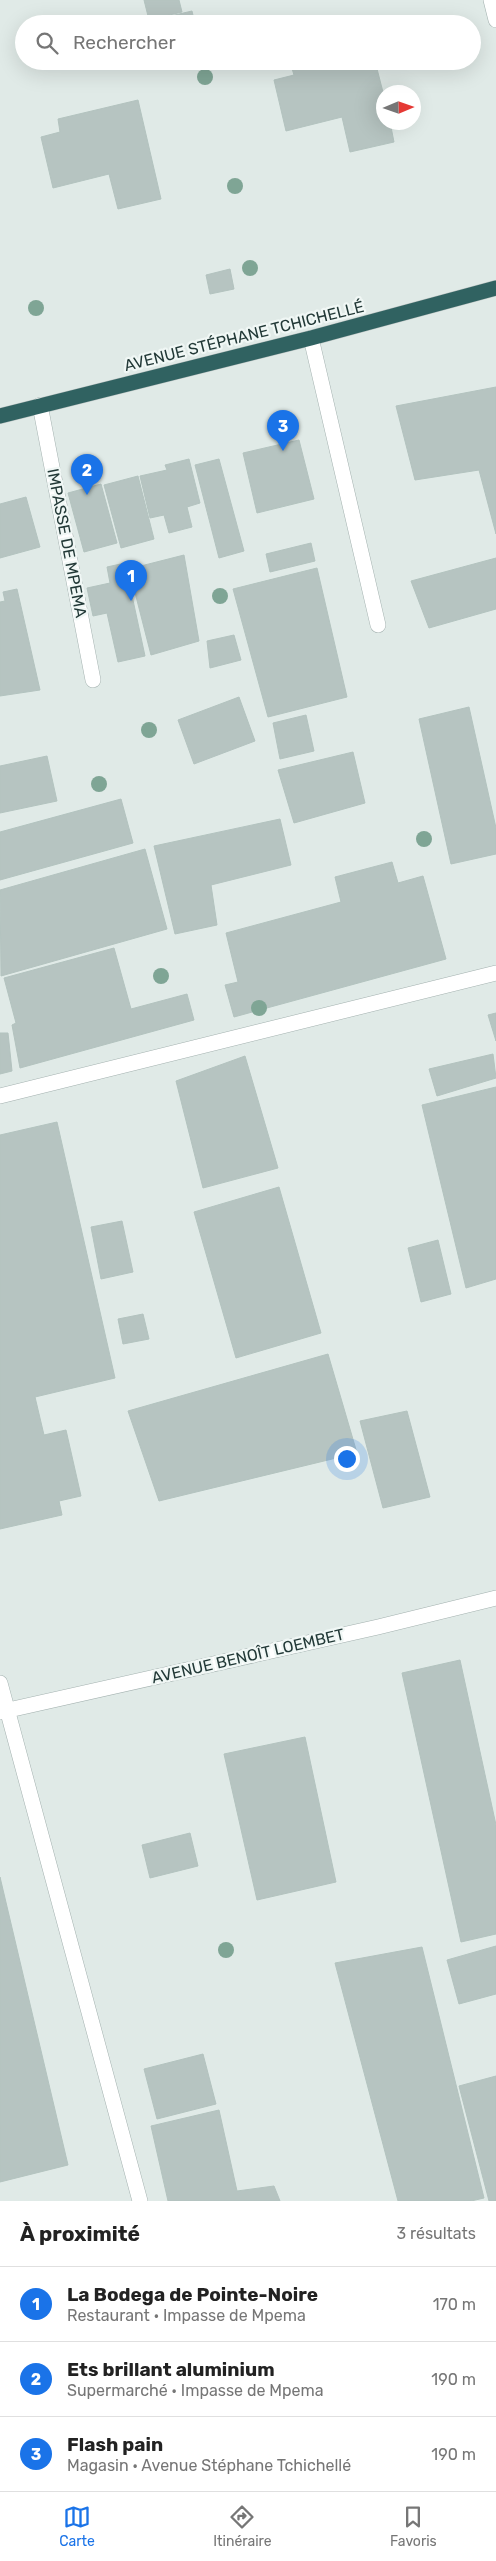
<!DOCTYPE html>
<html lang="fr">
<meta charset="utf-8">
<style>
:root{--surface:#fff;--page:#f2f2f2;--text:#222;--muted:#767676;--line:#e0e0e0;--accent:#1a73e8}
body{margin:0;font-family:Rubik,sans-serif;background:var(--page);color:var(--text)}
.compass{position:absolute;left:376px;top:85px;width:45px;height:45px;border-radius:50%;background:var(--surface);box-shadow:0 5px 20px #0002;rotate:88deg}
.you{position:absolute;left:346px;top:1458px;width:18px;height:18px;margin:-12px;border:4px solid #fff;border-radius:50%;background:#1a73e8;box-shadow:0 0 0 8px #1a73e833}
.badge{display:grid;place-items:center;width:32px;height:32px;border-radius:50%;background:var(--accent);color:#fff;font-size:16px;font-weight:700}
.pin{position:absolute;translate:-50% -41px;filter:drop-shadow(0 1px 2px #0008)}
.pin::after{content:'';position:absolute;top:26px;width:18px;height:15px;background:inherit;clip-path:polygon(0 0,100% 0,50% 100%)}
.list{margin:0;padding:0;list-style:none}
h2{display:flex;justify-content:space-between;align-items:center;height:65px;margin:0;padding:0 20px;font-size:21px}
h2 small{font-size:16px;font-weight:400;color:var(--muted)}
.list li{display:grid;grid-template-columns:32px 1fr auto;gap:15px;align-items:center;box-sizing:border-box;height:75px;padding:0 20px;border-top:1px solid var(--line)}
.list b{display:block;font-size:19px;white-space:nowrap}
.list p{margin:0;font-size:16px;white-space:nowrap;color:var(--muted)}
.list em{font-size:16px;font-style:normal;color:var(--muted)}
.icon{flex:none;width:28px;height:28px;fill:none;stroke:currentColor;stroke-width:2;stroke-linecap:round;stroke-linejoin:round}
.map{position:relative;flex:none;width:496px;height:2201px;overflow:hidden}
.search{position:absolute;background:var(--surface);box-shadow:0 5px 20px #0002;left:15px;right:15px;top:15px;height:55px;display:flex;align-items:center;gap:12px;box-sizing:border-box;padding:0 18px;border-radius:28px;color:var(--muted);font-size:19px}
.sheet{height:290px;background:var(--surface)}
nav{display:flex;justify-content:space-around;align-items:center;box-sizing:border-box;height:70px;border-top:1px solid var(--line);background:var(--surface);font-size:14px;color:var(--muted)}
nav a{display:grid;justify-items:center;gap:2px}
nav .on{color:var(--accent)}
.map>svg:first-child{display:block}
.building{fill:#b6c4c1;stroke:#b3c3bf}
.lines{fill:none;stroke-linecap:round;stroke-linejoin:round}
.street-casing{stroke:#a3b1af;stroke-width:16}
.highway-casing{stroke:#bdc4c3;stroke-width:16}
.street{stroke:#fff;stroke-width:15}
.highway{stroke:#306261;stroke-width:15}
.tree{fill:#7fa595}
.labels{text-anchor:middle;dominant-baseline:central;stroke-width:4.5;stroke-linejoin:round;paint-order:stroke}
.street-label{font-size:16px;fill:#223937;stroke:#f0f7f5}
</style>
<div class="map">
<svg width="496" height="2201" viewBox="0 0 496 2201">
<rect width="100%" height="100%" fill="#e0eae7"/>
<path class="building" d="M144,0H179L182,12L149,20Z
M192,11L195,24H149V21Z
M375,61L384,96V122H390L394,142L350,152L342,117L286,131L274,80L294,75L290,62Z
M138,100L161,199L118,209L109,174L53,188L41,137L60,132L58,119Z
M230,269L234,289L210,294L206,275Z
M496,387V534L479,470L415,480L396,406Z
M299,440L314,499L257,513L243,453Z
M189,459L200,503L187,507L192,527L169,533L164,515L150,518L140,476L167,470L165,465Z
M219,459L244,551L219,558L195,465Z
M138,476L154,539L121,548L104,485Z
M101,484L117,543L84,552L68,493Z
M26,497L40,547L0,558V504Z
M311,543L315,561L270,572L266,554Z
M184,555L199,641L151,655L129,569Z
M496,558V609L429,628L411,581Z
M125,563L145,656L118,662L107,613L93,616L87,588L110,583L107,567Z
M317,568L347,697L268,717L233,589Z
M17,589L40,690L0,696V602L5,601L3,592Z
M234,635L241,660L210,668L207,641Z
M239,697L255,741L194,764L178,720Z
M469,707L496,828V854L451,864L419,719Z
M306,715L314,751L280,759L273,723Z
M353,752L365,803L294,823L278,770Z
M47,756L57,801L0,813V766Z
M121,799L133,843L0,880V832Z
M280,819L291,865L211,885L217,925L175,934L154,846Z
M145,849L167,929L1,976L0,890Z
M392,862L398,883L423,876L446,959L234,1017L225,985L238,982L226,933L341,902L335,877Z
M114,948L131,1009L187,994L194,1020L20,1068L12,1025L16,1023L4,978Z
M496,1013V1041L488,1015Z
M0,1033H8L12,1071L0,1074Z
M493,1054L496,1078L437,1096L429,1069Z
M245,1056L278,1168L203,1188L176,1081Z
M496,1087V1279L466,1288L422,1105Z
M57,1122L115,1378L35,1397L44,1435L66,1430L81,1496L59,1501L62,1515L0,1529V1135Z
M279,1187L321,1333L236,1358L194,1212Z
M122,1221L133,1272L101,1279L91,1227Z
M438,1240L451,1294L421,1302L408,1248Z
M143,1314L149,1339L123,1344L118,1319Z
M328,1354L357,1453L159,1501L128,1411Z
M407,1411L430,1497L383,1508L360,1421Z
M460,1660L496,1825V1934L461,1942L402,1673Z
M305,1737L336,1882L257,1900L224,1754Z
M190,1833L198,1866L150,1878L142,1845Z
M0,1877L68,2165L0,2182Z
M496,1946V1994L459,2004L447,1960Z
M422,1947L484,2198L471,2201H398L335,1963Z
M203,2054L216,2104L157,2119L144,2069Z
M496,2076V2201H489L459,2086Z
M219,2110L237,2191L274,2186L280,2201H168L151,2126Z"/>
<g class="lines">
<defs>
<path id="street" d="M491,0L496,20
M311,338L378,625
M40,405L93,680
M0,1096L496,973
M0,1683L140,2201
M0,1712L378,1627L496,1598"/>
<path id="highway" d="M0,416L311,338L496,288"/>
</defs>
<use href="#street" class="street-casing"/>
<use href="#highway" class="highway-casing"/>
<use href="#street" class="street"/>
<use href="#highway" class="highway"/>
</g>
<g class="tree">
<circle cx="205" cy="77" r="8"/>
<circle cx="235" cy="186" r="8"/>
<circle cx="250" cy="268" r="8"/>
<circle cx="36" cy="308" r="8"/>
<circle cx="220" cy="596" r="8"/>
<circle cx="149" cy="730" r="8"/>
<circle cx="99" cy="784" r="8"/>
<circle cx="424" cy="839" r="8"/>
<circle cx="161" cy="976" r="8"/>
<circle cx="259" cy="1008" r="8"/>
<circle cx="226" cy="1950" r="8"/>
</g>
<g class="labels">
<g class="street-label">
<text transform="translate(244 336) rotate(-14)">AVENUE STÉPHANE TCHICHELLÉ</text>
<text transform="translate(67 543) rotate(79)">IMPASSE DE MPEMA</text>
<text transform="translate(248 1656) rotate(-13)">AVENUE BENOÎT LOEMBET</text>
</g>
</g>
</svg>
<svg class="compass" viewBox="-18 -18 36 36"><path d="M0-13l5 13h-10z" fill="#e53935"/><path d="M0 13l5-13h-10z" fill="#767676"/></svg>
<div class="you"></div>
<div class="pin badge" style="left:131px;top:601px">1</div>
<div class="pin badge" style="left:87px;top:495px">2</div>
<div class="pin badge" style="left:283px;top:451px">3</div>
<div class="search"><svg class="icon" aria-label="search" viewBox="0 0 24 24"><circle cx="10" cy="10" r="6"/><path d="M15 15l6 6"/></svg>Rechercher</div>
</div>
<section class="sheet">
<h2>À proximité<small>3 résultats</small></h2>
<ul class="list">
<li><span class="badge">1</span><div><b>La Bodega de Pointe-Noire</b><p>Restaurant · Impasse de Mpema</p></div><em>170 m</em></li>
<li><span class="badge">2</span><div><b>Ets brillant aluminium</b><p>Supermarché · Impasse de Mpema</p></div><em>190 m</em></li>
<li><span class="badge">3</span><div><b>Flash pain</b><p>Magasin · Avenue Stéphane Tchichellé</p></div><em>190 m</em></li>
</ul>
</section>
<nav>
<a class="on"><svg class="icon" aria-label="map" viewBox="0 0 24 24"><path d="M3 6l6-2 6 2 6-2v14l-6 2-6-2-6 2zM9 4v14M15 6v14"/></svg>Carte</a>
<a><svg class="icon" aria-label="directions" viewBox="0 0 24 24"><path d="M12 3l9 9-9 9-9-9zM9 14v-3h6M13 9l2 2-2 2"/></svg>Itinéraire</a>
<a><svg class="icon" aria-label="saved" viewBox="0 0 24 24"><path d="M7 4h10v16l-5-4-5 4z"/></svg>Favoris</a>
</nav>
